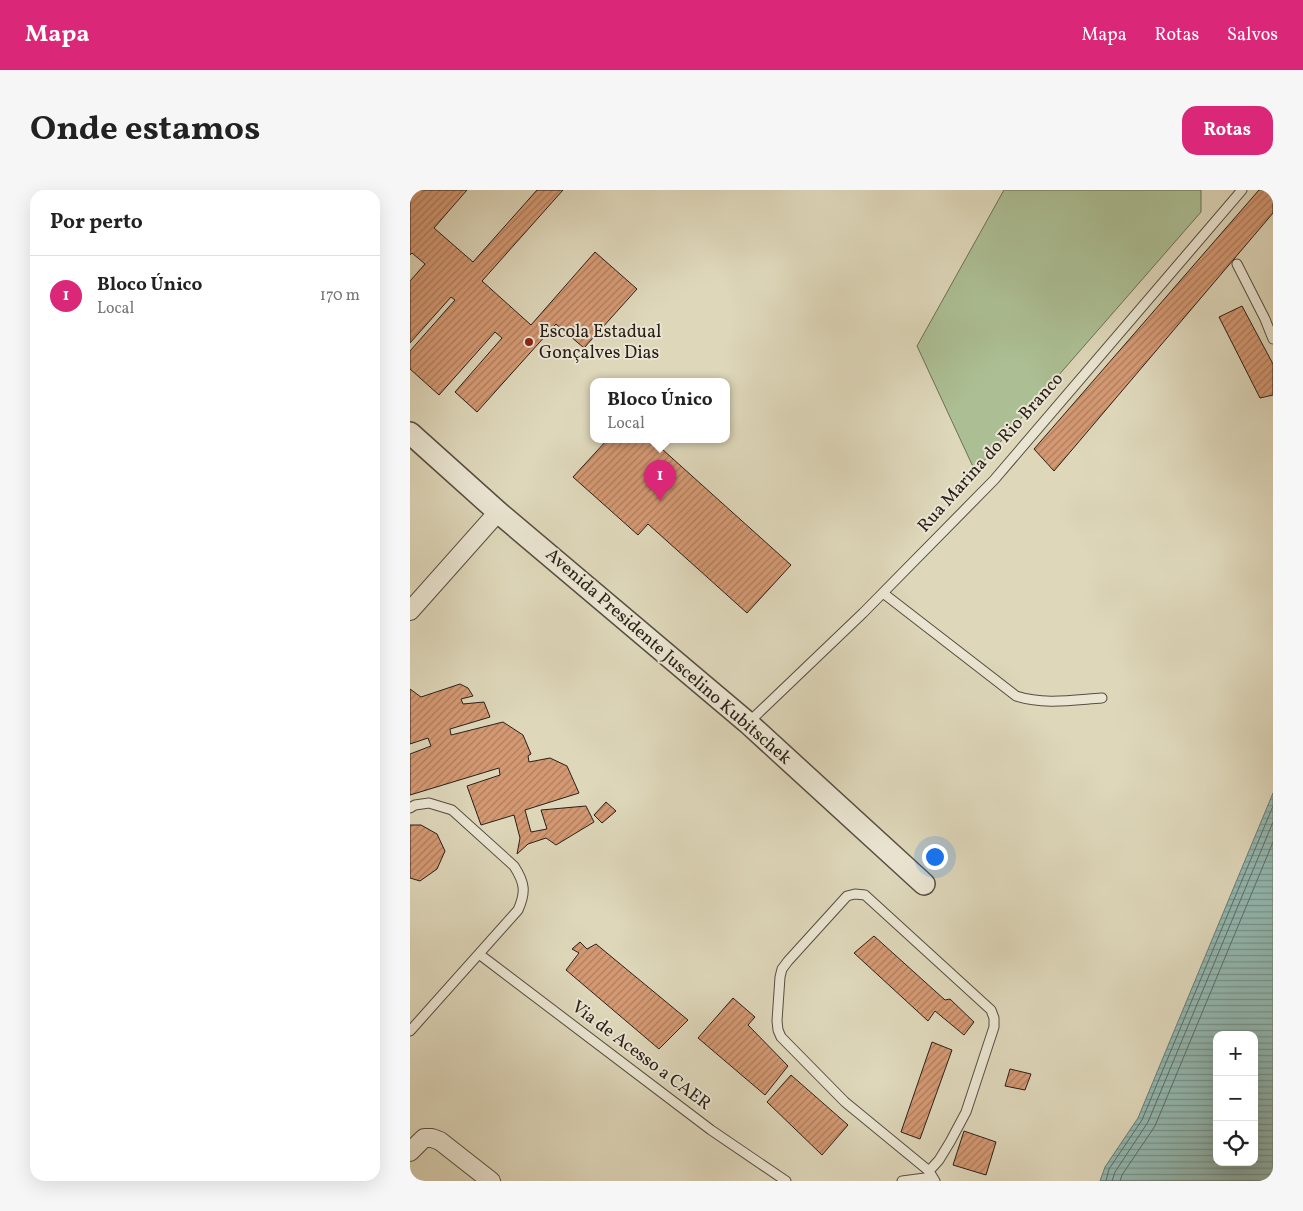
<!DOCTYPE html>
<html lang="pt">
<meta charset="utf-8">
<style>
:root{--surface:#fff;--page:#f6f6f6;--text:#222;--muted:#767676;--line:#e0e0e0;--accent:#db2777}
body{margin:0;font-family:Vollkorn,serif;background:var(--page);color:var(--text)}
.controls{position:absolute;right:15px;bottom:15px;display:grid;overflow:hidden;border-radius:10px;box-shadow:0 5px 20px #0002}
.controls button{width:45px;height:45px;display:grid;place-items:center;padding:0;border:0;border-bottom:1px solid var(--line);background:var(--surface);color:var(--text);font:25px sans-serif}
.you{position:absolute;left:524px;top:666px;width:18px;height:18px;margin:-12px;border:4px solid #fff;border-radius:50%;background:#1a73e8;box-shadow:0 0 0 8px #1a73e833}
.badge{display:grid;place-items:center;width:32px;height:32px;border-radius:50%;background:var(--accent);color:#fff;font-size:16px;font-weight:700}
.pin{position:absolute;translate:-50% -41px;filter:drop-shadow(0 1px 2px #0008)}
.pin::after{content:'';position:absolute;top:26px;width:18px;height:15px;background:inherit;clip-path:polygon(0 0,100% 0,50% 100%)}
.popup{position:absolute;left:180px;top:188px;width:140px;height:65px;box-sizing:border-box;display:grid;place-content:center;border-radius:10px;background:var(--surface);filter:drop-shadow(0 1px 4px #0005);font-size:16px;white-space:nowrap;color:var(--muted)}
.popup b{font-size:19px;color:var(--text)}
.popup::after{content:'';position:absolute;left:50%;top:100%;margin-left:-10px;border:10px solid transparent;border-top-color:var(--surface)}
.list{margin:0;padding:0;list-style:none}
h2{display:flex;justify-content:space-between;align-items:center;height:65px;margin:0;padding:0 20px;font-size:21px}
h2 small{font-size:16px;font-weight:400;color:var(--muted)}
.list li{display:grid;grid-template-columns:32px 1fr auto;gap:15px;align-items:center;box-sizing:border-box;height:80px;padding:0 20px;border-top:1px solid var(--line)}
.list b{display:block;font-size:19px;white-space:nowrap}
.list p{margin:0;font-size:16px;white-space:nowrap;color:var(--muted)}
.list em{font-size:16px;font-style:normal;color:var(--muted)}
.icon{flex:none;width:28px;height:28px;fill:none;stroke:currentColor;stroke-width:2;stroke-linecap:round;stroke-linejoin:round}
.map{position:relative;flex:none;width:863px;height:991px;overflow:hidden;border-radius:15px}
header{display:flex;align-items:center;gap:30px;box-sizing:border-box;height:70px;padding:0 25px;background:var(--accent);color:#fff}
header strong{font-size:24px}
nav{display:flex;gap:28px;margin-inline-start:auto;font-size:18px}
.intro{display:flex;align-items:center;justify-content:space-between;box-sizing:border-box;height:120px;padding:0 30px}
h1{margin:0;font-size:35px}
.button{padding:12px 22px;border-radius:15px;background:var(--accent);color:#fff;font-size:18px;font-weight:700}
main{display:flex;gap:30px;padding:0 30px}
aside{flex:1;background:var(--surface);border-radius:15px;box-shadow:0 5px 20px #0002}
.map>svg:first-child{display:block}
.green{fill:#acbf94;stroke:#6b6f56}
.water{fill:url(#water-rules);stroke:#697b74;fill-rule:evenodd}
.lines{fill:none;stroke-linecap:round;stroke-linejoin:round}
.shore{stroke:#5e6c65;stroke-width:1}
.building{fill:url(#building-hatch);stroke:#2a1f18}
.service-casing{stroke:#574d40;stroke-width:11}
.minor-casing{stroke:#574d40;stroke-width:20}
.tertiary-casing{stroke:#574d40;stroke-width:24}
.service{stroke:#eae5d2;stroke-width:9}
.minor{stroke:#eae5d2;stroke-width:18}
.tertiary{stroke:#eae5d2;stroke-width:21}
.poi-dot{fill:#8f2418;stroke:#eae5d2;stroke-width:2}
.labels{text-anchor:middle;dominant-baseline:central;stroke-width:4;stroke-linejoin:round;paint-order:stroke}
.poi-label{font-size:18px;fill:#2a1f18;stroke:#eae5d2;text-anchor:start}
.street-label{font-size:18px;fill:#2a1f18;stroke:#eae5d2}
</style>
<header>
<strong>Mapa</strong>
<nav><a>Mapa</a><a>Rotas</a><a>Salvos</a></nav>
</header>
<div class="intro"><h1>Onde estamos</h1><a class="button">Rotas</a></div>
<main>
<aside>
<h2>Por perto<small></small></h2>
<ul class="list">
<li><span class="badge">1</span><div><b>Bloco Único</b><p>Local</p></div><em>170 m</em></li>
</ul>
</aside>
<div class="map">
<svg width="863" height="991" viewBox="0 0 863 991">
<defs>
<pattern id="water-rules" width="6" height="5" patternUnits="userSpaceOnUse" patternTransform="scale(1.25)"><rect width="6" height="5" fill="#93b9b2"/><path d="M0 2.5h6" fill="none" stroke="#789690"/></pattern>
<pattern id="building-hatch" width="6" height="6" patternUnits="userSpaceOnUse" patternTransform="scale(1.25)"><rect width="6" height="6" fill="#d49973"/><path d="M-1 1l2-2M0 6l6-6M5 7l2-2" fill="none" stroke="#ac7c5d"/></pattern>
</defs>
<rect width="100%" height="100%" fill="#ded7ba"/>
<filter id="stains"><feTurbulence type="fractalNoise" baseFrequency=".004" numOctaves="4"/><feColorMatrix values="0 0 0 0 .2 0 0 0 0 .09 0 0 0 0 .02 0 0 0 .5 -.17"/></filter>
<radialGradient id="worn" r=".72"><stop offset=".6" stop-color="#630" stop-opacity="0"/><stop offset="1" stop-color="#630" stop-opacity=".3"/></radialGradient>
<path class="green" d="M594,0H791V22L565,281L507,156Z"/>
<path class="water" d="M863,603V991H690L695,977L728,928ZM807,845H844V972H807Z"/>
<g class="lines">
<path class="shore" d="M696,991L699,979L732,930L863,616
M702,991L705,982L738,932L863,632
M710,991L712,985L745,936L863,652"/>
</g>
<path class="building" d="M0,0H57L24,38L63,72L127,0H153L72,91L121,135L185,62L227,99L174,158L146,134L67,222L45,202L92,148L85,142L29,205L0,179V161L45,110L41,107L0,153V91L15,74L2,63L0,65Z
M849,0H863V23L644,281L624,259Z
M832,116L863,174V205L850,208L809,127Z
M197,250H242L381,375L337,423L238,334L228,345L163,287Z
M50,494L58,498L63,506L51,509L53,514L74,512L80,527L40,539L41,545L93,532L113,545L121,564L118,566L119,572L140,568L157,576L169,603L115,620L121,642L137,639L131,620L176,616L184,632L146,655L136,648L118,654L107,664L110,648L104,625L71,635L57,596L90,585L89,578L0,605V564L21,556L18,548L0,554V499L11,507Z
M196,612L206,621L192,633L184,625Z
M0,635H11L27,644L35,661L27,679L10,691L0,688Z
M464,746L535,810L540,809L564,832L554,845L525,821L518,831L444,763Z
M170,752L177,759L186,754L278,830L249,859L156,780L169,763L162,759Z
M323,808L345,827L338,835L378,876L355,905L288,848Z
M522,852L542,860L510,949L491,942Z
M600,879L621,884L615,900L595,896Z
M381,885L438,935L412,965L357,912Z
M554,941L586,952L576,985L543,975Z"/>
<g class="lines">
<defs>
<path id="service" d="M827,74L855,129L863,149
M473,403L606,506C634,515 663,510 692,508
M338,533L453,423L584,290L832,0
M0,618L5,615L19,613L42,620L104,676C115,693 116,702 108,720L0,841
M69,764L301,940L376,991
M519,981L529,970L540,952L556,922L584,837V828L581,820L455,705L445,704L437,706L378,771L372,779L370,787L367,831L368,840L371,847L435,912L519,981L525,991
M492,991L515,988L524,990"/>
<path id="minor" d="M0,421L88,322
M0,962L14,948H22L30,951L81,991"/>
<path id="tertiary" d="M0,243L88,322L338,533L514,694"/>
</defs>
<use href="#service" class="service-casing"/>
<use href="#minor" class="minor-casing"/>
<use href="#tertiary" class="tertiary-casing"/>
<use href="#service" class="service"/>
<use href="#minor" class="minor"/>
<use href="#tertiary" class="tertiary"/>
</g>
<circle class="poi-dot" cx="119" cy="152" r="5"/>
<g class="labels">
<g class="poi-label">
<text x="129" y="142">Escola Estadual<tspan x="129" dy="21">Gonçalves Dias</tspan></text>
</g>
<g class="street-label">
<text transform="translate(581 263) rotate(-48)">Rua Marina do Rio Branco</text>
<text transform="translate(258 467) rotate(41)">Avenida Presidente Juscelino Kubitschek</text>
<text transform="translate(231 866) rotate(37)">Via de Acesso a CAER</text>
</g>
</g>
<rect width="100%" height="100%" filter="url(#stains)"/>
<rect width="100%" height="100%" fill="url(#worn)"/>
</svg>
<div class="controls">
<button>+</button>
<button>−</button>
<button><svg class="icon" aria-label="locate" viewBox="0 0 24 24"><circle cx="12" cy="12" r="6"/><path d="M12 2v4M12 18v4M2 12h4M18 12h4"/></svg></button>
</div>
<div class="you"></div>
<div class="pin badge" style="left:250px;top:311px">1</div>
<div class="popup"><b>Bloco Único</b>Local</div>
</div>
</main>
